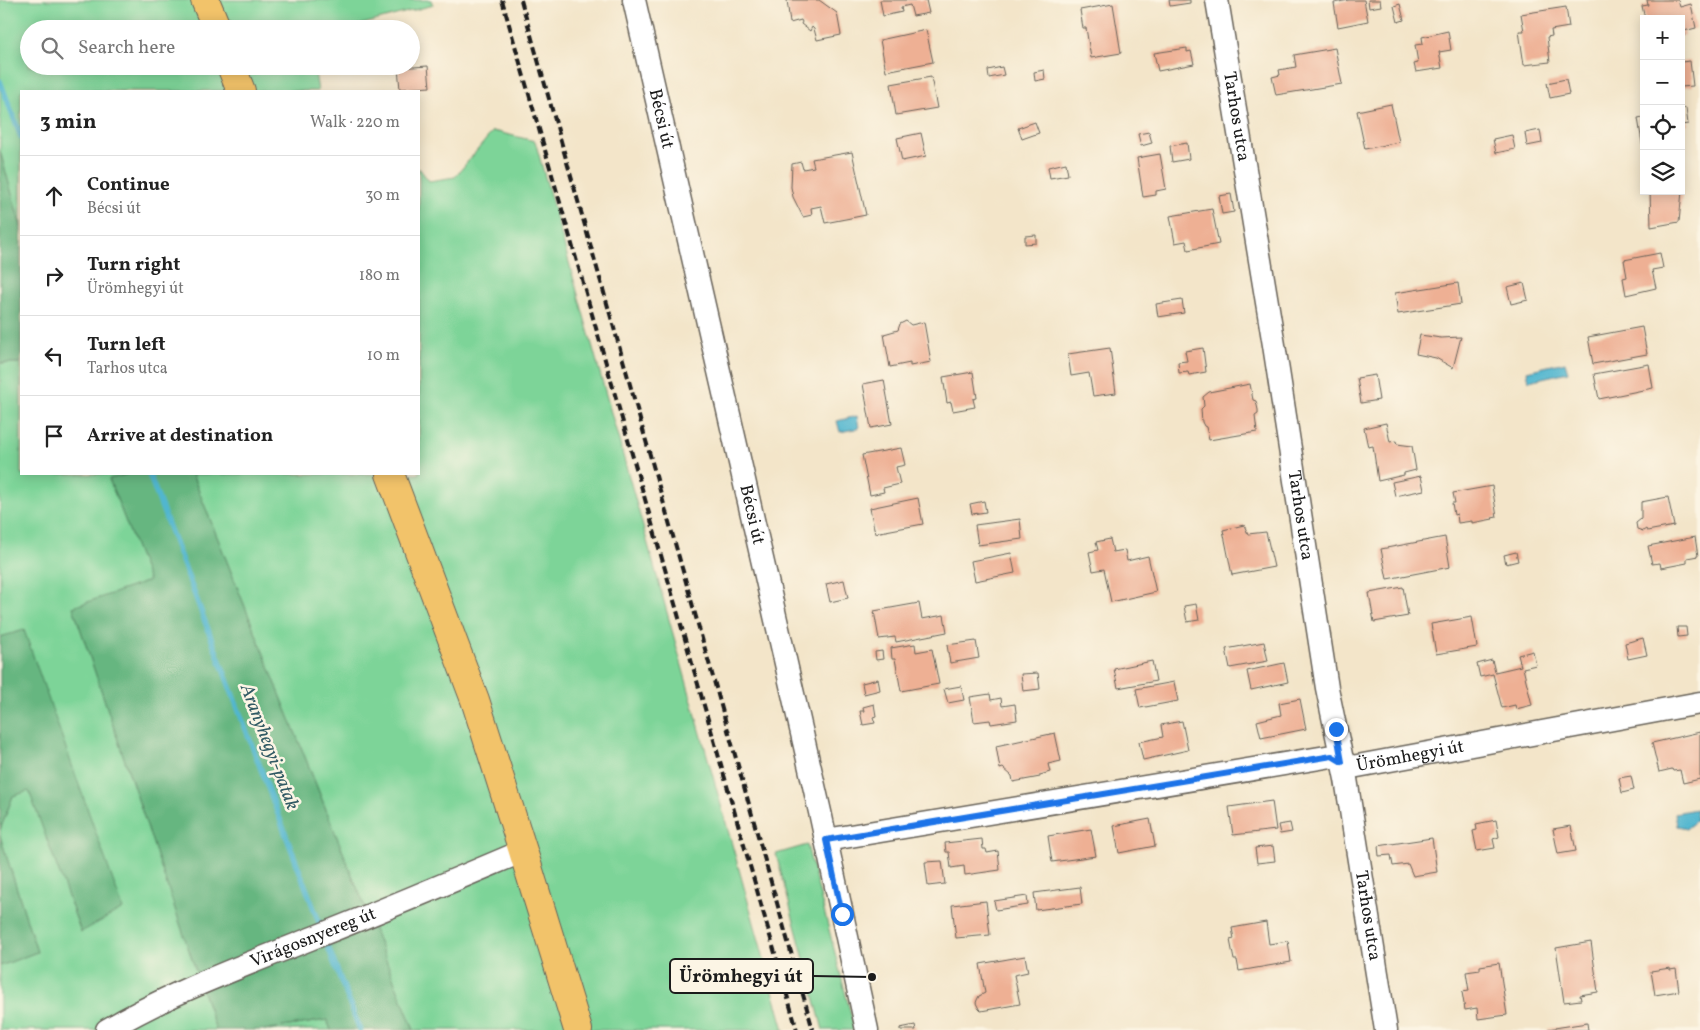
<!DOCTYPE html>
<meta charset="utf-8">
<style>
:root{--surface:#fff;--page:#f2f2f2;--text:#222;--muted:#767676;--line:#e0e0e0}
body{margin:0;font-family:Vollkorn,serif;background:var(--page);color:var(--text)}
.controls{position:absolute;right:15px;top:15px;display:grid;overflow:hidden;border-radius:0px;box-shadow:0 2px 12px #0003}
.controls button{width:45px;height:45px;display:grid;place-items:center;padding:0;border:0;border-bottom:1px solid var(--line);background:var(--surface);color:var(--text);font:25px sans-serif}
.stop{position:absolute;width:15px;height:15px;margin:-11px;border:4px solid #1a73e8;border-radius:50%;background:#fff}
.stop.end{background:#1a73e8;border-color:#fff;box-shadow:0 1px 5px #0008}
.list{margin:0;padding:0;list-style:none}
h2{display:flex;justify-content:space-between;align-items:center;height:65px;margin:0;padding:0 20px;font-size:21px}
h2 small{font-size:16px;font-weight:400;color:var(--muted)}
.list li{display:grid;grid-template-columns:32px 1fr auto;gap:15px;align-items:center;box-sizing:border-box;height:80px;padding:0 20px;border-top:1px solid var(--line)}
.list b{display:block;font-size:19px;white-space:nowrap}
.list p{margin:0;font-size:16px;white-space:nowrap;color:var(--muted)}
.list em{font-size:16px;font-style:normal;color:var(--muted)}
.icon{flex:none;width:28px;height:28px;fill:none;stroke:currentColor;stroke-width:2;stroke-linecap:round;stroke-linejoin:round}
.map{position:relative;flex:none;width:1700px;height:1030px;overflow:hidden}
.search{position:absolute;background:var(--surface);box-shadow:0 2px 12px #0003;left:20px;top:20px;width:400px;height:55px;display:flex;align-items:center;gap:12px;box-sizing:border-box;padding:0 18px;border-radius:28px;color:var(--muted);font-size:19px}
.panel{position:absolute;background:var(--surface);box-shadow:0 2px 12px #0003;left:20px;top:90px;width:400px;height:385px;border-radius:0px}
.map>svg:first-child{display:block}
.green{fill:#7dd498;stroke:#4c785a}
.forest{fill:#66b680;stroke:#41694e}
.water{fill:#51b6cf;stroke:#366976}
.lines{fill:none;stroke-linecap:round;stroke-linejoin:round}
.stream{stroke:#51b6cf;stroke-width:5.5}
.building{fill:#eeb094}
.minor-casing{stroke:#676259;stroke-width:25}
.major-casing{stroke:#676259;stroke-width:30}
.minor{stroke:#fff;stroke-width:22}
.major{stroke:#f2c36a;stroke-width:28}
.rail{stroke:#1c1c1c;stroke-width:4;stroke-dasharray:8 4;stroke-linecap:butt}
.route{stroke:#1a73e8;stroke-width:6}
.labels{text-anchor:middle;dominant-baseline:central;stroke-width:5;stroke-linejoin:round;paint-order:stroke}
.street-label{font-size:18px;fill:#1c1c1c;stroke:#fcf5e5}
.water-label{font-size:19px;font-style:italic;fill:#315a64;stroke:#fcf5e5}
.leader{fill:none;stroke:#1c1c1c;stroke-width:2}
.callout-dot{fill:#1c1c1c;stroke:#fcf5e5;stroke-width:2}
.callout{fill:#fcf5e5;stroke:#1c1c1c;stroke-width:2}
.callout-label{font-size:19px;text-anchor:middle;font-weight:bold;fill:#1c1c1c}
</style>
<div class="map">
<svg width="1700" height="1030" viewBox="0 0 1700 1030">
<rect width="100%" height="100%" fill="#fcf5e5"/>
<filter id="ink" filterUnits="userSpaceOnUse"><feTurbulence type="fractalNoise" baseFrequency=".02" numOctaves="2"/><feDisplacementMap in="SourceGraphic" scale="10" xChannelSelector="R" yChannelSelector="G"/><feConvolveMatrix kernelMatrix="1 2 1 2 8 2 1 2 1" color-interpolation-filters="sRGB"/></filter>
<filter id="wash" filterUnits="userSpaceOnUse"><feTurbulence type="fractalNoise" baseFrequency=".0096" numOctaves="4" result="noise"/><feDisplacementMap in="SourceGraphic" scale="20" xChannelSelector="R" yChannelSelector="G"/><feGaussianBlur stdDeviation="1.12" result="paint"/><feColorMatrix in="noise" values="0 0 0 0 0 0 0 0 0 0 0 0 0 0 0 0 0 1.4 0 .05"/><feComposite in="paint" operator="in"/></filter>
<g filter="url(#wash)">
<rect width="100%" height="100%" fill="#f3e5c9"/>
<path class="green" d="M0,0H431L433,5L345,29H29V66H314L318,91H21V227L0,151Z
M493,131L535,141L784,1030H414L192,474H419V168L429,181L455,177Z
M0,363H21V474H129L109,479L149,581L73,607L216,1030H0V966L37,952L0,836V830L13,796L29,790L81,932L24,631L0,637Z
M807,845L855,1030H823L776,854Z
M327,1020L331,1030H264Z"/>
<path class="forest" d="M0,151L21,227V363H0Z
M129,474H192L414,1030H331L327,1020L264,1030H216L73,607L149,581L109,479Z
M24,630L123,909L81,932L29,791L13,796L0,830V637Z
M0,836L37,952L0,966Z"/>
<path class="water" d="M1565,362L1568,372L1529,381L1527,371Z
M857,416L859,428L840,432L837,421Z
M1696,809L1697,820L1687,828L1677,826L1675,813Z"/>
<g class="lines">
<path class="stream" d="M0,81L21,137
M149,474L322,930
M325,939L360,1030"/>
</g>
<g id="blocks">
<path class="building" d="M787,0H819L837,13L841,35L817,40L814,29L812,27L810,31L801,24L802,22L801,20L790,23Z
M880,0H926L929,13L913,16L910,5L901,7L902,12L883,16Z
M1169,0H1190V3L1170,6Z
M1349,0H1364L1368,21L1338,27L1334,3Z
M1368,0H1380L1381,6L1369,8Z
M1647,0H1678L1680,7L1691,4L1696,28L1684,31L1685,35L1681,36V19H1645L1642,6L1648,5Z
M1113,4L1121,53L1091,58L1086,28H1083L1080,10Z
M1400,4L1404,20L1398,22L1394,6Z
M1566,7L1569,27L1551,30L1552,36L1547,37L1550,62L1524,65L1519,31H1524L1521,14Z
M926,30L933,62L886,71L880,40Z
M1448,31L1451,50L1439,52L1442,68L1416,72L1414,64L1418,63L1415,45L1423,44L1422,37Z
M1187,48V52L1191,51L1194,64L1158,71L1154,53Z
M1335,48L1342,84L1276,95L1272,77L1280,75L1279,70L1296,67L1294,55Z
M1690,61L1693,86L1681,87V62Z
M428,66L430,87L400,89L398,68Z
M1002,67L1004,75L989,78L988,70Z
M1044,70L1045,79L1035,81L1034,72Z
M931,77L937,108L896,115L891,84Z
M1566,79L1569,94L1550,98L1547,83Z
M1391,104L1399,142L1365,149L1357,111Z
M1686,108L1688,124L1681,125V109Z
M1644,117V149H1643L1638,118Z
M1035,122L1039,133L1022,139L1018,128Z
M1540,130L1542,143L1527,146L1525,133Z
M1149,132L1152,143L1141,146L1138,134Z
M921,133L926,156L902,161L897,138Z
M1512,135L1515,149L1496,153L1493,139Z
M1187,143L1189,159L1172,162L1170,146Z
M852,152L866,215L825,223L821,206L811,208L812,215L803,217L793,197L791,187L792,164L801,162L803,169L814,167L812,159Z
M1160,154L1166,189L1156,191V195L1143,197L1137,158Z
M1066,163L1068,175L1050,178L1048,167Z
M1650,191H1682L1679,222L1651,227Z
M1231,194L1234,212L1222,214L1219,196Z
M1212,209L1219,244L1188,250L1186,241L1175,243L1170,216Z
M1036,235V243L1025,244V236Z
M1660,253L1663,268L1652,270L1656,288L1626,295L1623,278L1627,277L1624,260Z
M1458,283L1461,304L1398,314L1395,293Z
M1524,283L1528,300L1511,304L1507,287Z
M1182,300L1184,313L1158,317L1156,304Z
M906,321L911,325L924,322L931,362L910,366V363L890,367L884,334L898,330L900,324Z
M1642,327L1647,354L1593,364L1588,337Z
M1420,335L1441,338L1461,337L1453,368L1436,358L1416,354Z
M1110,348L1116,393L1093,396L1089,373L1071,376L1068,354Z
M1203,348L1206,372L1189,375L1188,372L1179,373L1178,362L1187,361L1185,351Z
M1649,364L1653,388L1599,399L1594,374Z
M973,372L977,398L973,399L975,407L953,411L951,402L947,403L943,377Z
M1375,375L1379,400L1361,403L1357,378Z
M884,380L892,424L871,428L863,384Z
M1250,384L1253,400L1256,401L1258,410V414L1255,416L1257,432L1209,440L1206,427L1204,426L1202,422L1201,409L1204,406L1203,397L1209,392Z
M1386,423L1390,442L1396,441L1397,444L1412,446L1416,470L1404,473V475L1378,481L1373,446L1368,447L1364,428Z
M901,448L905,465L896,467L900,484L883,488L884,492L870,495L862,455Z
M1421,476L1424,490L1395,496L1392,482Z
M1492,486L1497,517L1492,518L1493,519L1472,523V521L1458,523L1457,514L1454,515L1452,503H1455L1453,493Z
M1668,497L1674,526L1647,531L1646,529L1643,531L1637,529L1636,523L1641,519V502Z
M918,498L923,524L875,533L870,508Z
M984,501L986,512L972,514L970,504Z
M1020,519L1022,539L978,545L975,525Z
M1244,525L1248,534L1266,532L1274,567L1232,575L1223,530Z
M1445,537L1450,567L1387,579L1381,549Z
M1695,537L1698,556L1687,558V563L1661,568L1660,563L1652,564L1648,546Z
M1110,539L1113,552L1125,550L1127,561L1148,556L1156,592L1111,602L1104,569L1093,571L1089,552L1098,550L1096,542Z
M1516,552L1518,561L1506,564L1504,555Z
M1011,553L1015,573L975,581L971,561Z
M844,580L848,598L830,602L826,584Z
M1403,587L1408,616L1374,622L1369,593Z
M919,603L922,619L944,615L947,632L896,642L895,637L879,639L874,611Z
M1196,604L1199,620L1187,622L1184,606Z
M1472,617L1477,647L1436,654L1431,624Z
M1677,627H1686L1687,636L1678,637Z
M1643,638L1647,655L1628,659L1625,643Z
M976,641L979,658L950,663L947,645Z
M1264,642L1268,661L1230,668L1226,649Z
M915,644L916,652L932,649L939,684L901,691L895,659H892L891,648Z
M882,651L883,659L876,660L875,652Z
M1533,651L1536,665L1523,668L1532,705L1516,709L1515,705L1502,708L1493,674L1480,677L1477,664L1492,660L1495,672L1521,666L1518,655Z
M1152,661L1156,681L1118,688L1114,669Z
M1284,663L1288,682L1251,690L1247,671Z
M1038,673L1040,689L1023,691L1021,674Z
M878,679L880,690L864,694L862,683Z
M1174,682L1178,701L1140,708L1136,689Z
M961,686L964,700L948,703L944,689Z
M990,694L991,700L1001,698L1002,706L1015,704L1017,720L991,724L990,720L974,722L970,697Z
M1300,699L1306,729L1261,738L1257,721L1281,715L1279,703Z
M874,704L876,716L873,717L875,723L863,725L860,711H864L863,707Z
M1182,721L1188,750L1143,760L1139,742L1163,737L1161,725Z
M1700,732V779L1683,783L1680,770L1673,771L1672,769L1659,772L1652,743Z
M1055,733L1061,761L1048,764L1050,772L1040,775V777L1013,782L1012,776L1003,768L1000,769L996,746Z
M1631,776L1634,790L1622,793L1619,778Z
M1272,801L1276,830L1233,835L1229,807Z
M1150,819L1155,846L1119,853L1114,826Z
M1496,820L1499,837L1493,839L1495,848L1477,851L1473,831L1477,830L1476,824Z
M1290,823L1292,832L1280,834L1278,825Z
M1571,826L1576,851L1558,854L1553,829Z
M1091,829L1096,856L1052,862L1048,836Z
M1432,838L1437,872L1413,876L1408,864L1393,866L1391,855L1379,856L1378,846Z
M982,839L983,849H986L987,853L998,851L1000,870L965,875L964,866L951,868L949,852H946L945,843Z
M1273,846L1275,861L1257,863L1255,848Z
M942,861L945,884L928,886L925,862Z
M1080,887L1082,904L1036,910L1034,893Z
M1027,896L1028,905L996,910L994,901Z
M986,901L990,935L956,938L952,905Z
M1266,922L1269,944L1288,941L1291,962L1239,971L1237,960H1234L1230,940L1234,939L1232,928Z
M1591,942L1598,992L1580,995L1581,1000L1564,1002L1556,948Z
M1025,956L1028,972L1014,975L1020,1004L981,1011L979,1009L976,1003L977,1000L979,996L985,993L980,964Z
M1499,963L1507,1015L1478,1019L1477,1008L1465,1010L1462,992L1469,991L1466,972L1480,970V966Z
M1670,968V970L1676,969L1679,991L1655,995L1651,971Z
M1587,1023L1588,1030H1548V1029Z
M915,1025L916,1030H900V1028Z"/>
</g>
</g>
<g filter="url(#ink)">
<use href="#blocks" fill-opacity="0" stroke="#676259" stroke-width="1"/>
<g class="lines">
<defs>
<g id="minor">
<path id="s1" d="M634,0L820,812L867,1030"/>
<path id="s2" d="M1217,0L1274,345L1327,688L1346,779L1386,1030"/>
<path id="s3" d="M826,840L1332,756L1352,767L1700,703"/>
<path id="s4" d="M107,1030C171,992 241,967 310,939C382,911 452,881 523,851"/>
</g>
<path id="major" d="M205,0L217,29
M231,66L241,91
M390,474L475,700L523,851L578,1030"/>
</defs>
<use href="#minor" class="minor-casing"/>
<use href="#major" class="major-casing"/>
<use href="#minor" class="minor"/>
<use href="#major" class="major"/>
<path class="rail" d="M502,0L797,1030
M521,0L813,1030"/>
</g>
</g>
<g class="lines" filter="url(#ink)">
<path class="route" d="M842,914L826,840L1332,756L1342,762L1336,729"/>
</g>
<g class="labels">
<g class="street-label">
<text stroke="none"><textPath href="#s2" startOffset="118">Tarhos utca</textPath></text>
<text stroke="none"><textPath href="#s1" startOffset="122">Bécsi út</textPath></text>
<text stroke="none"><textPath href="#s1" startOffset="528">Bécsi út</textPath></text>
<text stroke="none"><textPath href="#s2" startOffset="522">Tarhos utca</textPath></text>
<text stroke="none"><textPath href="#s3" startOffset="595">Ürömhegyi út</textPath></text>
<text stroke="none"><textPath href="#s2" startOffset="928">Tarhos utca</textPath></text>
<text stroke="none"><textPath href="#s4" startOffset="226">Virágosnyereg út</textPath></text>
</g>
<g class="water-label">
<text transform="translate(269 747) rotate(69)">Aranyhegyi-patak</text>
</g>
</g>
<path class="leader" d="M872 977L813 976"/>
<circle class="callout-dot" cx="872" cy="977" r="5"/>
<rect class="callout" x="670" y="959" width="143" height="34" rx="5"/>
<g class="callout-label">
<text x="741" y="982">Ürömhegyi út</text>
</g>
</svg>
<div class="controls">
<button>+</button>
<button>−</button>
<button><svg class="icon" aria-label="locate" viewBox="0 0 24 24"><circle cx="12" cy="12" r="6"/><path d="M12 2v4M12 18v4M2 12h4M18 12h4"/></svg></button>
<button><svg class="icon" aria-label="layers" viewBox="0 0 24 24"><path d="M12 4l9 5-9 5-9-5zM3 14l9 5 9-5"/></svg></button>
</div>
<div class="stop" style="left:842px;top:914px"></div>
<div class="stop end" style="left:1336px;top:729px"></div>
<div class="search"><svg class="icon" aria-label="search" viewBox="0 0 24 24"><circle cx="10" cy="10" r="6"/><path d="M15 15l6 6"/></svg>Search here</div>
<section class="panel">
<h2>3 min<small>Walk · 220 m</small></h2>
<ul class="list">
<li><svg class="icon" aria-label="ahead" viewBox="0 0 24 24"><path d="M12 20V5M6 11l6-6 6 6"/></svg><div><b>Continue</b><p>Bécsi út</p></div><em>30 m</em></li>
<li><svg class="icon" aria-label="right" viewBox="0 0 24 24"><path d="M7 20v-9h11M14 6l5 5-5 5"/></svg><div><b>Turn right</b><p>Ürömhegyi út</p></div><em>180 m</em></li>
<li><svg class="icon" aria-label="left" viewBox="0 0 24 24"><path d="M17 20v-9H6M10 6l-5 5 5 5"/></svg><div><b>Turn left</b><p>Tarhos utca</p></div><em>10 m</em></li>
<li><svg class="icon" aria-label="arrive" viewBox="0 0 24 24"><path d="M6 21V4h12l-3 4 3 4H6"/></svg><div><b>Arrive at destination</b></div></li>
</ul>
</section>
</div>
